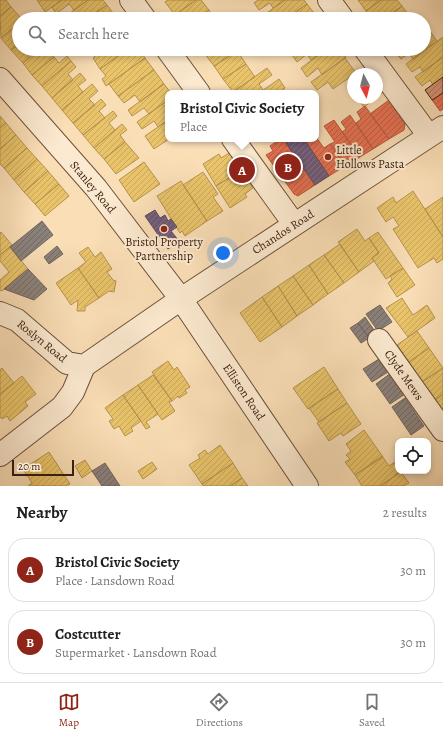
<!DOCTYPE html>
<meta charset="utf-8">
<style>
:root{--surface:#fff;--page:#f6f6f6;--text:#202124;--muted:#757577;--line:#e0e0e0;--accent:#8f2418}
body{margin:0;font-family:Alegreya,serif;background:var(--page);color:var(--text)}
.controls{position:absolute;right:12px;bottom:12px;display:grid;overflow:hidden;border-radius:8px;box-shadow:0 2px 6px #0003}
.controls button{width:36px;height:36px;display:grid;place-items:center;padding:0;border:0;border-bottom:1px solid var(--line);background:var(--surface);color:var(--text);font:20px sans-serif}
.compass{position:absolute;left:347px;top:68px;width:36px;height:36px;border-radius:50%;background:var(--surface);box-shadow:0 2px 6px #0003;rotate:173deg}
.scale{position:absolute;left:12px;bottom:10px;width:62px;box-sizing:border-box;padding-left:4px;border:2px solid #3c2012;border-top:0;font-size:11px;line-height:14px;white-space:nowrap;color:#3c2012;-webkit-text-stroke:3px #fcead0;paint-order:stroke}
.you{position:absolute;left:223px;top:253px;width:14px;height:14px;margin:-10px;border:3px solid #fff;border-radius:50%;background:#1a73e8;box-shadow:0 0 0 6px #1a73e833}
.badge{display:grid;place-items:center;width:26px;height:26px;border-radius:50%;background:var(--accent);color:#fff;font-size:13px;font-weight:700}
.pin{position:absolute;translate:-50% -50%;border:2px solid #fff;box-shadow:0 1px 4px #0006}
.popup{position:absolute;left:165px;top:90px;width:154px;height:52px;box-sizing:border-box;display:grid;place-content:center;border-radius:8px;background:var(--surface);filter:drop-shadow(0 1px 3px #0005);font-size:13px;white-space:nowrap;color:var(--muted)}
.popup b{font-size:15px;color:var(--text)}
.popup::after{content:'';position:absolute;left:50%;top:100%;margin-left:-8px;border:8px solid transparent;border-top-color:var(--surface)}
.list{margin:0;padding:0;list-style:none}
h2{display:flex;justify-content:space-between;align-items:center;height:52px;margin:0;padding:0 16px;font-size:17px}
h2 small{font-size:13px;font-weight:400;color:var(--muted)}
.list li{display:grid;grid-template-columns:26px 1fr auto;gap:12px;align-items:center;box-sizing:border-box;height:64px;margin:0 8px 8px;padding:0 8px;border:1px solid var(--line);border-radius:16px}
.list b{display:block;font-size:15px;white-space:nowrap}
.list p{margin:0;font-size:13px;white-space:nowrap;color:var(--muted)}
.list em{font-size:13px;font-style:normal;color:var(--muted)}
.icon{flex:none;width:22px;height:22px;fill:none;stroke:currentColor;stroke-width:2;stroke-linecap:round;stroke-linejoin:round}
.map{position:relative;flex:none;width:443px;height:486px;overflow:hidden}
.search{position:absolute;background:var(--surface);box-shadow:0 2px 6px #0003;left:12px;right:12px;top:12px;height:44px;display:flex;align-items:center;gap:10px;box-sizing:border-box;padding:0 14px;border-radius:22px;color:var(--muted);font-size:15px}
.sheet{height:196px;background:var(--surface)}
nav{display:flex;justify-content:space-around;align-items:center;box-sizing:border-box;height:56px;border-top:1px solid var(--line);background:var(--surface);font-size:11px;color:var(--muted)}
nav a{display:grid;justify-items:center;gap:2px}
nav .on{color:var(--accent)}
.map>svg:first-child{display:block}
.homes{fill:url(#homes-hatch);stroke:#b59350}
.shops{fill:url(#shops-hatch);stroke:#b4573e}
.offices{fill:url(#offices-hatch);stroke:#5e485b}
.industry{fill:url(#industry-hatch);stroke:#73645c}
.building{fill:url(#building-hatch);stroke:#3c2012}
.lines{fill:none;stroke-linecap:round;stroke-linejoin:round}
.minor-casing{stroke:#6c503b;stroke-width:24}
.minor{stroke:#fcead0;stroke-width:22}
.poi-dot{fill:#8f2418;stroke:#fcead0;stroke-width:1.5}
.labels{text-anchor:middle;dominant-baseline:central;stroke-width:4;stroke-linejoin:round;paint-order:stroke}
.poi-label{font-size:12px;fill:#3c2012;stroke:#fcead0;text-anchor:start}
.street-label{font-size:12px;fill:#3c2012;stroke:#fcead0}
</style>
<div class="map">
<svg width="443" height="486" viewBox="0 0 443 486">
<defs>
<pattern id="homes-hatch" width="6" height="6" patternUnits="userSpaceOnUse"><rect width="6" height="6" fill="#e9c46a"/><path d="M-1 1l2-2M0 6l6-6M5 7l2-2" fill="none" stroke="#c9a85b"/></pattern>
<pattern id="shops-hatch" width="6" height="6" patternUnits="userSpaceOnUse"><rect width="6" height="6" fill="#e76f51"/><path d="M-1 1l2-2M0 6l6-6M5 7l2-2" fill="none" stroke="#bc5b42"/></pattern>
<pattern id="offices-hatch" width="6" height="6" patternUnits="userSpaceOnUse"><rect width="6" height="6" fill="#6d597a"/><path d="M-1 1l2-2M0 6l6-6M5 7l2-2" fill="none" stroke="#83728a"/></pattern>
<pattern id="industry-hatch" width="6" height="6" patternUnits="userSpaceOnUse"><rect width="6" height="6" fill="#8a817c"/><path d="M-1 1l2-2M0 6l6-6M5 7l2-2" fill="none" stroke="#726964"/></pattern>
<pattern id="building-hatch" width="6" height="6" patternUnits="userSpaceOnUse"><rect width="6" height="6" fill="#d79274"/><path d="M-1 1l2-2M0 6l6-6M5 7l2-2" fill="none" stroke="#b0775e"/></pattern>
</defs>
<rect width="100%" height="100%" fill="#fadeb6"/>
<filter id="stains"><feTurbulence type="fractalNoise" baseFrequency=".005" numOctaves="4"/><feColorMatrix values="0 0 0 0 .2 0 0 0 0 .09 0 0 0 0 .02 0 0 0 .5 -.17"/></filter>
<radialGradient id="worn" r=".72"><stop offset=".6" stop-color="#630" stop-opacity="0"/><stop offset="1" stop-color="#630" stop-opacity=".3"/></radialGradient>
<path class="homes" d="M0,0H6L11,7L0,16Z
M37,0H62L45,12Z
M62,0H88L74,10L69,4L56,14L52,7Z
M88,0H103L107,5L87,19H68L66,16Z
M168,0H196L175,15L165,2Z
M196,0H201L209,10L197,19H179L175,15Z
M258,0H285L273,8L270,3L259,10L254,3Z
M285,0H304L307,4L286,19H281L279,15L274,19H267L264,15Z
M358,0H381L366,11Z
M381,0H397L402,6L384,19H372L366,11Z
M307,4L317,17L314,19H286Z
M107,5L116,17L113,19H87Z
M402,6L411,18L384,19Z
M11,7L22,19H19V23L1,38L0,16Z
M209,10L214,19H197Z
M417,14L420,19H410L411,18Z
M19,23V44L11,50L1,38Z
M427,27L437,41L413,59L409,53L401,59L394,51L397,49H424V29Z
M443,37V57L423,72L420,67L412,72L406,64Z
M19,44V49H39L23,63L11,50Z
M39,49H47L54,57L32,75L23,63Z
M89,49H99L93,54Z
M99,49H128L100,69L93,58L95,57L93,54Z
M128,49H139L145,58L106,86L102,79L106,76L100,69Z
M201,49H212L205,54Z
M212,49H236L237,51L214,66L205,54Z
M288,49H300L292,55Z
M300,49H327L311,60L307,54L297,62L292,55Z
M327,49H340L346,57L322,75L318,68L307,77L301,68Z
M237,51L246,64L223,79L214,66Z
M67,56L71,61L42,86L32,75L54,57L59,63Z
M443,57V77L433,85L430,80L422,86L415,77Z
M145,58L154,70L118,96L109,84Z
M345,58L356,73L333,89L328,82L317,90L311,82Z
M71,61L76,67L68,74L73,80L52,98L42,86Z
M246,64L255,77L233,92L223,79Z
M267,68L272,75L259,84L263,90L259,93L233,92Z
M154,70L164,84L140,102L135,95L124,103L118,96Z
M80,73L86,80L78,86L83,92L62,110L52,98Z
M279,79L285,88L279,93H259Z
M353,80V92L347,84Z
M377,81L385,91L377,97Z
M92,84L98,91L89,99L95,105L73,123L62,110Z
M164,84L171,93H168V100L149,114L144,108L132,116L128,110Z
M357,98H376L364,107Z
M101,99L106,105L99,111L105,118L83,135L73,123Z
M168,100V120L158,127L154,121L142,129L137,122Z
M113,111L117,116L109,123L115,130L94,148L83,135Z
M0,116L6,123L0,128Z
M168,120L169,139L154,149L145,136Z
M6,123L16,135L0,149V128Z
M122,124L127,130L120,135L125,142L104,159L94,148Z
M16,135L27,148L4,168L0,164V149Z
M125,142L139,158L116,174L104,159Z
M27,148L37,159L14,180L4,168Z
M231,152L242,170L216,186L203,164L219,154L221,158Z
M37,159L48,171L24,192L14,180Z
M144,162L160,184L134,202L119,180Z
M242,170L253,188L245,194L247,197L230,208L216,186Z
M48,171L59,184L35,204L24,192Z
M203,172L218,194L213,197L223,211L207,221L183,185Z
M181,181L207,221L185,236L182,231L180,233L157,196Z
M59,184L69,196L45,216L35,204Z
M413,191L443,237V259L437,263L434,258L418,268L393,229L399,226L393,217L386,222L377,208L393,197L396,203Z
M443,197V237L425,209Z
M357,229L365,241L369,238L379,253L372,258L374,261L359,272L338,242Z
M1,232L12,245L0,255V233Z
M378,232L403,268L386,279L372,258L379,253L369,238Z
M340,244L359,272L344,283L324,255Z
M10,247L28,269L2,291L0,290V280L9,272L0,261V255Z
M88,247L95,257L101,252L112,269L107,272L113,280L116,281L114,292L109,291L99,298L78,268L86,262L79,253Z
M324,255L344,283L328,294L309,265Z
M309,265L328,294L313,305L293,276Z
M78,268L99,298L85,307V311H77L78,300L71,305L56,283Z
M403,268L415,285L397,297L388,283L392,279L390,276Z
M293,276L313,305L297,316L278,286Z
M278,286L297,316L282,327L262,297Z
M262,297L282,327L260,342L240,313Z
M402,298L413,315L427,305L435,318L408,337L386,308Z
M417,331L429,348L409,362L397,345Z
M429,348L443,368L422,382L409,362Z
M168,361L174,370L177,367L190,387L185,390L187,393L179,398L178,396L172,401L152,372Z
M324,367L338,389L308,409L293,388Z
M2,368L14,383L0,394V370Z
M443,368V394L435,400L422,382Z
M153,375L172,401L169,402L175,411L162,420L138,385Z
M22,376L36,394L25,402L28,406L10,421L7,416L2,419L0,417V394Z
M138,385L158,414L146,422L150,427L146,429L123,395Z
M338,389L347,403L319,422L309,408Z
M443,394V413L435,400Z
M123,395L141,421L131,428L133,431L125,436L119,426L114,429L109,421L113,419L105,408Z
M347,403L361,424L343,436L341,433L329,441L317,423Z
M364,430L383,457L355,475L345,462L350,459L346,455L351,451L346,444Z
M220,445L233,463L202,484L189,465L200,458L198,455L205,450L208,454Z
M49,452L70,484L66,486H28L32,483L23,469Z
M382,456L389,466L398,460V471H402L380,486H362L355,475Z
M85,460L92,471L82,478L75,466Z
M152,462L157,469L143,479L138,471Z
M233,463L242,478L230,486H203L202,484Z
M401,472L409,483L404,486H380Z
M242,478L248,486H230Z"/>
<path class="shops" d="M443,93V109L440,111L432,100Z
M389,100L405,124L404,130L389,139L370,114Z
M365,106L389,139L373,149L356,123L361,119L357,112Z
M350,115L373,149L360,157L342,132L346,129L341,122Z
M334,120L360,157L345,166L330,144L335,142L324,126Z
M316,137L324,148L330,144L345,166L329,176L304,140L316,139Z
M280,139H283L315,185L298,196L294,194L266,155L273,151L270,146Z"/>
<path class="offices" d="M292,139H304L329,176L315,185L286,143Z
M155,210L160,218L165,215L168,221L171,219L177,227L171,231L179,241L168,249L145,216Z"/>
<path class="industry" d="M42,221L53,235L21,261L10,247Z
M57,246L63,254L49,264L44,257Z
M28,269L47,289L34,300L4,289Z
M380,305L392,322L378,331L366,314Z
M365,317L376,333L369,338L358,323Z
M358,323L369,338L361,343L350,328Z
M379,359L388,372L372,382L363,369Z
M391,373L405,394L390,404L376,384Z
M405,398L424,426L411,435L392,407Z
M105,463L120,486H102L92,471Z"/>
<path class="building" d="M443,77V93L432,100L425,90Z"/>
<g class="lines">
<defs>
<path id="minor" d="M131,0L145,19
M329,0L343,19
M167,49L199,93
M365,49L429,136
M0,79L96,188L181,299L307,486
M233,139L294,224
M0,313L17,320L67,363L84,366
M379,340L443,430
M84,366L181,299L443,127
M0,455L62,407L73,392L84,366"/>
</defs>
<use href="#minor" class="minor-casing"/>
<use href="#minor" class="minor"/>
</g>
<g class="poi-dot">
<circle cx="328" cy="157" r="4"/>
<circle cx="164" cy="229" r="4"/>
</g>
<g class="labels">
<g class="poi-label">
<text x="336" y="150">Little<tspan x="336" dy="14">Hollows Pasta</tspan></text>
<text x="164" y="242" text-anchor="middle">Bristol Property<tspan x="164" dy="14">Partnership</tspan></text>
</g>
<g class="street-label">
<text transform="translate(93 187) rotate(50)">Stanley Road</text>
<text transform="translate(283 232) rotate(-33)">Chandos Road</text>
<text transform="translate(42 341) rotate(39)">Roslyn Road</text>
<text transform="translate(404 375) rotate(55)">Clyde Mews</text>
<text transform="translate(244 392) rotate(56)">Elliston Road</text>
</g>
</g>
<rect width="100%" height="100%" filter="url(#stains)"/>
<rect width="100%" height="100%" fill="url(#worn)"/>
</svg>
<div class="controls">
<button><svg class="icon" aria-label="locate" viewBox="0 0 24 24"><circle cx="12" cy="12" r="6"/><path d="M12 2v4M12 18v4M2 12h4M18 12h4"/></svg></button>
</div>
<svg class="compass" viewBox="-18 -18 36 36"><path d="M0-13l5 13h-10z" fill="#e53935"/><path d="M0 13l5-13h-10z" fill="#757577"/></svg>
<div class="scale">20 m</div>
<div class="you"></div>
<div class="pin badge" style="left:242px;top:170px">A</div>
<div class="popup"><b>Bristol Civic Society</b>Place</div>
<div class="pin badge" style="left:288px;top:167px">B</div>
<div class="search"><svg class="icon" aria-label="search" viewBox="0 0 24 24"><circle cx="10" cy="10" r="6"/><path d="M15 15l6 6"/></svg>Search here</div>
</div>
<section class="sheet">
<h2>Nearby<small>2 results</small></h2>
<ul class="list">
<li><span class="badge">A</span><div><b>Bristol Civic Society</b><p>Place · Lansdown Road</p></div><em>30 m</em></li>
<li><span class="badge">B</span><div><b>Costcutter</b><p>Supermarket · Lansdown Road</p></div><em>30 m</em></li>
</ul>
</section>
<nav>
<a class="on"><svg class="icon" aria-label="map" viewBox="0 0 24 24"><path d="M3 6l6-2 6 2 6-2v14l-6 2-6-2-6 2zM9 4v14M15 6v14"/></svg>Map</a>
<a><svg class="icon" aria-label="directions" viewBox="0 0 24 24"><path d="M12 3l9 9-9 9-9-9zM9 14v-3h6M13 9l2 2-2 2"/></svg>Directions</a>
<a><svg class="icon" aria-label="saved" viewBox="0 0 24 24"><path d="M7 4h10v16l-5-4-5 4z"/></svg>Saved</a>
</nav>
